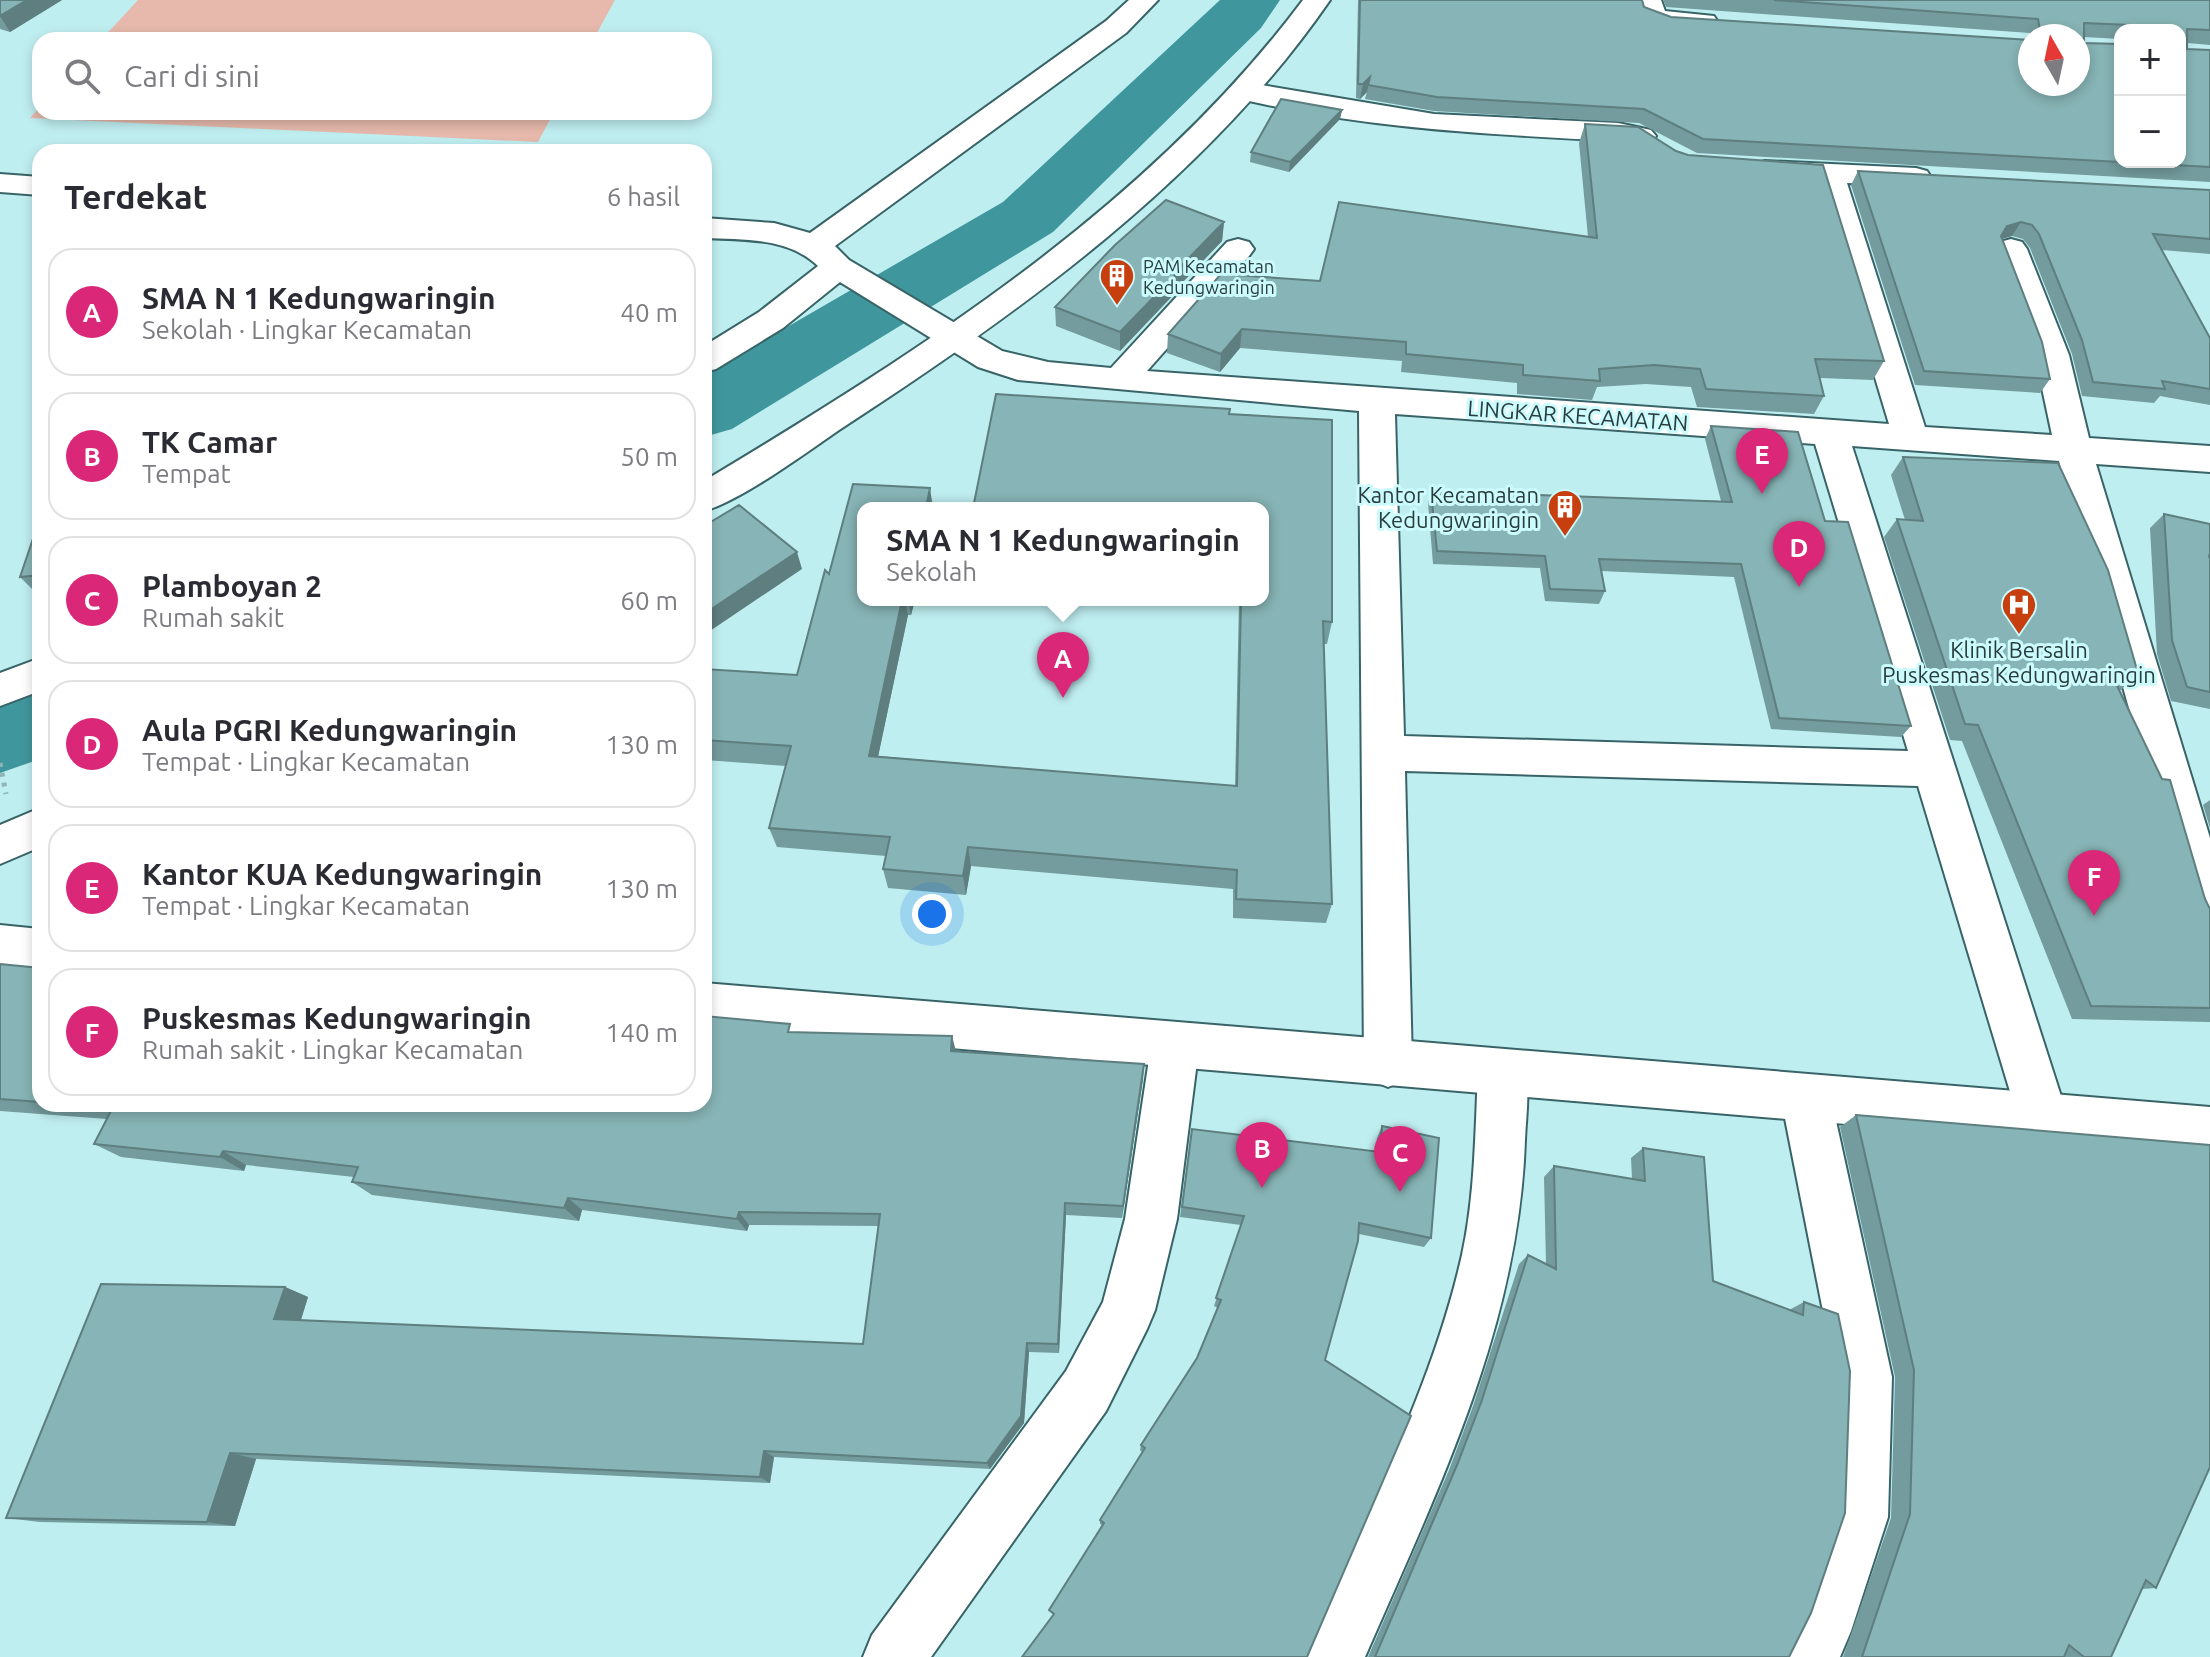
<!DOCTYPE html>
<html lang="id">
<meta charset="utf-8">
<style>
:root{--surface:#fff;--page:#f2f2f3;--text:#2b2b33;--muted:#7c7c81;--line:#e1e1e2;--accent:#db2777}
body{margin:0;font-family:Ubuntu,sans-serif;background:var(--page);color:var(--text)}
.controls{position:absolute;right:24px;top:24px;display:grid;overflow:hidden;border-radius:16px;box-shadow:0 4px 12px #0003}
.controls button{width:72px;height:72px;display:grid;place-items:center;padding:0;border:0;border-bottom:2px solid var(--line);background:var(--surface);color:var(--text);font:40px sans-serif}
.compass{position:absolute;left:2018px;top:24px;width:72px;height:72px;border-radius:50%;background:var(--surface);box-shadow:0 4px 12px #0003;rotate:351deg}
.you{position:absolute;left:932px;top:914px;width:28px;height:28px;margin:-20px;border:6px solid #fff;border-radius:50%;background:#1a73e8;box-shadow:0 0 0 12px #1a73e833}
.badge{display:grid;place-items:center;width:52px;height:52px;border-radius:50%;background:var(--accent);color:#fff;font-size:26px;font-weight:700}
.pin{position:absolute;translate:-50% -66px;filter:drop-shadow(0 2px 4px #0008)}
.pin::after{content:'';position:absolute;top:42px;width:28px;height:24px;background:inherit;clip-path:polygon(0 0,100% 0,50% 100%)}
.popup{position:absolute;left:857px;top:502px;width:412px;height:104px;box-sizing:border-box;display:grid;place-content:center;border-radius:16px;background:var(--surface);filter:drop-shadow(0 2px 6px #0005);font-size:26px;white-space:nowrap;color:var(--muted)}
.popup b{font-size:30px;color:var(--text)}
.popup::after{content:'';position:absolute;left:50%;top:100%;margin-left:-16px;border:16px solid transparent;border-top-color:var(--surface)}
.list{margin:0;padding:0;list-style:none}
h2{display:flex;justify-content:space-between;align-items:center;height:104px;margin:0;padding:0 32px;font-size:34px}
h2 small{font-size:26px;font-weight:400;color:var(--muted)}
.list li{display:grid;grid-template-columns:52px 1fr auto;gap:24px;align-items:center;box-sizing:border-box;height:128px;margin:0 16px 16px;padding:0 16px;border:2px solid var(--line);border-radius:24px}
.list b{display:block;font-size:30px;white-space:nowrap}
.list p{margin:0;font-size:26px;white-space:nowrap;color:var(--muted)}
.list em{font-size:26px;font-style:normal;color:var(--muted)}
.icon{flex:none;width:44px;height:44px;fill:none;stroke:currentColor;stroke-width:2;stroke-linecap:round;stroke-linejoin:round}
.map{position:relative;flex:none;width:2210px;height:1657px;overflow:hidden}
.search{position:absolute;background:var(--surface);box-shadow:0 4px 12px #0003;left:32px;top:32px;width:680px;height:88px;display:flex;align-items:center;gap:20px;box-sizing:border-box;padding:0 28px;border-radius:24px;color:var(--muted);font-size:30px}
.panel{position:absolute;background:var(--surface);box-shadow:0 4px 12px #0003;left:32px;top:144px;width:680px;height:968px;border-radius:24px}
.map>svg:first-child{display:block}
.green{fill:#e6b9ac}
.lines{fill:none;stroke-linecap:round;stroke-linejoin:round}
.river{fill:#3f979d;fill-rule:evenodd}
.minor-casing{stroke:#396467;stroke-width:4}
.tertiary-casing{stroke:#396467;stroke-width:4}
.secondary-casing{stroke:#396467;stroke-width:4}
.path{stroke:#8fb5b7;stroke-width:5;stroke-dasharray:4 6;stroke-linecap:butt}
.minor{fill:#fff;fill-rule:evenodd}
.tertiary{fill:#fff;fill-rule:evenodd}
.secondary{fill:#fff;fill-rule:evenodd}
.wall{fill:#749b9d;fill-rule:evenodd}
.shaded-wall{fill:#5e7e7f}
.building{fill:#87b4b6;stroke:#5e7e7f;stroke-width:2}
.labels{text-anchor:middle;dominant-baseline:central;stroke-width:6;stroke-linejoin:round;paint-order:stroke}
.far-poi-label{font-size:18px;fill:#2a3d3e;stroke:#ccfbfe;text-anchor:start}
.street-label{font-size:22px;fill:#2a3d3e;stroke:#ccfbfe}
.poi-label{font-size:22px;fill:#2a3d3e;stroke:#ccfbfe;text-anchor:end}
</style>
<div class="map">
<svg width="2210" height="1657" viewBox="0 0 2210 1657">
<rect width="100%" height="100%" fill="#bfeef1"/>
<path class="green" d="M138,0H615L593,40H101Z
M40,107V112H554L538,142L30,118Z"/>
<g class="lines">
<path class="river" d="M1220,0H1280L1261,28L1053,232L732,429L704,437V375L1003,202Z
M40,683V759L0,773V696Z"/>
<defs>
<path id="minor" d="M1129,0H1158L1126,33L835,246L849,260L1002,351L1048,362L1111,368L1227,242L1238,239L1249,242L1254,249L1249,256L1147,371L1889,424L1816,181L1754,176L1750,170L1754,164L1765,161L1916,168L1927,171L1931,177L1927,183L1916,186L1847,183L1925,427L2052,435L2035,355L1995,249L2000,242L2011,239L2022,242L2027,249L2069,355L2089,438L2210,446V472L2096,464L2210,838V933L2194,927L2187,913L2059,461L1852,446L2068,1118L2061,1135L2043,1142L2025,1135L2018,1118L1918,786L1405,771L1412,1064L1405,1080L1388,1087L1371,1080L1364,1064L1359,411L1018,380L978,367L840,282L783,328L716,369L704,372V346L759,312L818,266C788,237 744,240 704,238V218L774,223L810,233L1106,21ZM1395,414L1815,444L1908,751L1404,736Z
M1635,0H1661L1665,11L1714,16L1718,22L1714,28L1704,30L1647,24L1635,9Z
M1243,82L1434,114L1618,123L1651,130L1656,136L1651,142L1641,145L1618,141C1487,134 1361,129 1233,97L1229,91L1233,85Z
M0,174L40,177V195L0,192Z
M40,658V691L0,706V673Z
M1175,1023L1192,1030L1199,1046L1177,1219L1155,1310L1147,1329L1106,1411L931,1657H863L872,1635L1066,1371L1103,1302L1125,1219L1151,1046L1158,1030Z
M1503,1050L1520,1057C1532,1082 1526,1112 1525,1140C1519,1326 1438,1489 1365,1657H1303C1359,1524 1430,1397 1462,1255C1475,1195 1475,1134 1478,1073L1486,1057Z
M1806,1074L1824,1081L1831,1098L1892,1377L1888,1517L1851,1631L1840,1657H1774L1796,1615L1830,1517L1836,1377L1781,1098L1788,1081Z"/>
<path id="tertiary" d="M1303,0H1330C1207,179 1019,313 839,430C804,454 742,500 704,511V481C922,350 1149,206 1303,0Z
M40,808V847L0,864V825Z"/>
<path id="secondary" d="M0,925L40,929V971L0,967Z
M704,983L2210,1107V1155L704,1027Z"/>
</defs>
<use href="#minor" class="minor-casing"/>
<use href="#tertiary" class="tertiary-casing"/>
<use href="#secondary" class="secondary-casing"/>
<path class="path" d="M0,763L6,794"/>
<use href="#minor" class="minor"/>
<use href="#tertiary" class="tertiary"/>
<use href="#secondary" class="secondary"/>
</g>
<path class="wall" d="M0,0H62L10,32L0,29Z
M1358,0H1642L1644,7L1671,17L2030,84L2078,36H2031L2030,33L1666,7L1663,0H2210V45L2187,43V49L2210,50V182L1697,153L1639,123L1434,111L1365,99L1367,92L1360,99L1356,98ZM2120,30H2180L2120,162L2084,43V37L2120,39Z
M1342,110L1340,119L1289,172L1250,162L1251,152Z
M1585,124L1884,361L1873,380L1820,378L1824,396L1814,414L1697,407L1691,387L1646,384L1597,387L1592,400L1517,394V383L1401,372L1402,361L1240,348L1220,372L1167,353L1168,334L1320,281L1588,237L1579,143Z
M1858,171L2210,190V254L2162,250L2210,338V405L2160,396L2154,403L2082,396L2072,354L2030,248L2023,239L2012,236L2002,239L2050,379L2040,393L1915,385L1851,185Z
M1224,222L1222,241L1179,286L1178,290L1120,351L1056,326L1055,307Z
M1229,414L1332,622L1327,644H1324L1332,904L1326,923L1233,918V889L971,866L966,895L888,888L883,869L886,856L777,847L769,828L786,766L705,760L704,765V669L797,675L863,600H915L911,615H908L878,756L1235,786L1239,600H1263Z
M1711,426L1825,521L1911,726L1901,737L1771,729L1734,577L1601,571L1605,591L1599,604L1545,601L1540,568L1433,564L1428,503L1431,491L1721,501L1705,439Z
M1903,457L2138,673L2121,690H2119L2210,909V1022L2072,1019L1962,741L1950,740L1884,537L1897,519L1905,520L1891,475Z
M2164,514L2210,558V709L2171,701L2157,654L2150,528Z
M40,518V594L38,595L20,577Z
M2210,800V828L2203,805Z
M0,964L40,968V1104H704L794,1032L956,1051L1143,1079L1122,1218L1066,1215L1059,1353L1029,1352L1024,1423L990,1469L774,1457L770,1483L256,1459L235,1526L40,1522L6,1518L285,1287L308,1297L301,1320L863,1344L878,1226L749,1225L747,1231L582,1210L579,1221L372,1195L352,1182L354,1177L246,1165L244,1171L121,1157L94,1144L107,1119L0,1111Z
M1856,1115L2156,1588L2142,1589L2111,1657H1843L1891,1518L1895,1377L1840,1127Z
M1382,1126L1431,1238L1424,1247L1359,1234L1054,1614L1102,1525L1100,1524V1520L1142,1452L1140,1450L1141,1445L1197,1358L1218,1308L1214,1306L1241,1225L1180,1217L1192,1129L1375,1152L1377,1138Z
M1643,1148L1713,1281L1789,1310L1804,1302L1789,1657H1368L1449,1470L1473,1406L1519,1264L1528,1255L1546,1264L1544,1177L1554,1166L1632,1179L1631,1158Z"/>
<path class="shaded-wall" d="M27,0H62L10,32L0,16Z
M1370,77L1367,92L1360,99L1363,84Z
M1342,110L1340,119L1289,172L1290,162Z
M1224,222L1222,241L1179,286L1178,290L1120,351V332L1176,271Z
M2021,222L2012,236L1998,240L2007,226Z
M1242,329L1240,348L1220,372L1221,354Z
M930,488L933,508H926Z
M797,552L802,569L704,635V614Z
M902,600H905L908,615L874,776L869,756Z
M908,600H915L911,615Z
M968,847L971,866L966,895L963,876Z
M952,1036L956,1051H951Z
M1144,1064L1143,1079L1122,1218L1123,1206Z
M223,1151L246,1165L244,1171L220,1157Z
M568,1198L582,1210L579,1221L564,1208Z
M1065,1203L1066,1215L1059,1353L1058,1344Z
M739,1212L749,1225L747,1231L737,1219Z
M285,1287L308,1297L298,1329L274,1319Z
M1027,1343L1029,1352L1024,1423L990,1469L987,1463Z
M764,1451L774,1457L770,1483L760,1477Z
M230,1453L256,1459L235,1526L207,1522Z"/>
<path class="building" d="M0,0H27L0,16Z
M1360,0H1642L1644,7L1671,17L2030,40V84H2078V36H2041L2038,19L1774,0H2210V30L2187,29V49L2210,50V167L2122,162H2180V30H2131V25L2084,23V43L2120,44V162L1703,139L1644,109L1437,97L1368,85L1370,77L1363,84H1358Z
M1281,99L1342,110L1290,162L1251,152Z
M1585,124L1638,127L1676,151L1688,155L1823,165L1884,361L1815,359L1824,396L1706,389L1700,369L1654,365L1599,369L1600,381L1523,375V365L1406,354V342L1242,329L1221,354L1168,334L1221,274L1320,281L1339,202L1597,238Z
M1858,171L2210,190V239L2153,234L2210,338V389L2162,381L2165,389L2093,382L2082,340L2039,234L2032,225L2021,222L2007,226L2001,236L2042,342L2050,379L1924,371Z
M1166,200L1224,222L1176,271H1179L1120,332L1055,307L1115,245Z
M996,394L1230,409L1229,414L1332,420V622L1323,621L1332,904L1236,899L1237,870L968,847L963,876L883,869L890,837L769,828L791,746L704,740V669L797,675L825,570L829,574L853,484L930,488L926,508H863V600H902L869,756L1237,786L1241,600H1263V508H973Z
M1711,426L1798,432L1825,521L1848,522L1911,726L1779,718L1741,564L1599,559L1605,591L1550,589L1545,556L1437,551L1431,491L1732,502Z
M1903,457L2058,463L2108,570L2138,673L2108,667L2162,779L2170,780L2205,899L2210,909V1008L2091,1006L1978,725L1965,724L1897,519L1923,521Z
M739,505L797,552L704,614V526Z
M2164,514L2210,524V553L2209,557L2210,558V692L2187,687L2172,640Z
M40,518V575L20,577Z
M0,964L40,968V1102L0,1099Z
M704,1016L790,1024L788,1032L952,1036L951,1051L1144,1064L1123,1206L1065,1203L1058,1344L1027,1343L1021,1416L987,1463L764,1451L760,1477L230,1453L207,1522L6,1518L101,1284L285,1287L274,1319L863,1344L880,1214L739,1212L737,1219L568,1198L564,1208L352,1182L358,1167L223,1151L220,1157L94,1144L113,1107L71,1104H704Z
M1856,1115L2210,1145V1467L2156,1588L2146,1580L2111,1657H2084L2069,1645L2064,1657H1862L1910,1514L1914,1370Z
M1382,1126L1439,1138L1431,1238L1359,1223L1358,1241L1325,1360L1411,1416L1307,1657H1022L1054,1614L1049,1610L1104,1523L1100,1520L1145,1448L1141,1445L1197,1358L1221,1300L1216,1298L1244,1216L1182,1207L1192,1129L1380,1152Z
M1643,1148L1704,1157L1713,1281L1803,1315L1804,1302L1838,1314L1850,1371L1845,1513L1811,1613L1789,1657H1375L1457,1465L1482,1400L1528,1255L1556,1269L1554,1166L1645,1181Z"/>
<defs>
<symbol id="building-pin" viewBox="-11 -11 22 30"><path d="M0 17L-7.5 6A9.5 9.5 0 1 1 7.5 6Z" fill="#c73f0f" stroke="#ccfbfe"/><path d="M-4-6H4V6H1V3H-1V6H-4ZM-2.5-4.3h1.7v1.8h-1.7ZM.8-4.3h1.7v1.8H.8ZM-2.5-1h1.7V.8h-1.7ZM.8-1h1.7V.8H.8Z" fill="#fff"/></symbol>
<symbol id="hospital-pin" viewBox="-11 -11 22 30"><path d="M0 17L-7.5 6A9.5 9.5 0 1 1 7.5 6Z" fill="#c73f0f" stroke="#ccfbfe"/><path d="M-5-5h3v3.5h4V-5h3V5h-3V1.5h-4V5h-3Z" fill="#fff"/></symbol>
</defs>
<g fill-rule="evenodd">
<use href="#building-pin" x="1097" y="256" width="40" height="54"/>
<use href="#building-pin" x="1545" y="487" width="40" height="54"/>
<use href="#hospital-pin" x="1999" y="585" width="40" height="54"/>
</g>
<g class="labels">
<g class="far-poi-label">
<text x="1143" y="266">PAM Kecamatan<tspan x="1143" dy="21">Kedungwaringin</tspan></text>
</g>
<g class="street-label">
<text transform="translate(1578 415) rotate(4)">LINGKAR KECAMATAN</text>
</g>
<g class="poi-label">
<text x="1539" y="494">Kantor Kecamatan<tspan x="1539" dy="25">Kedungwaringin</tspan></text>
<text x="2019" y="649" text-anchor="middle">Klinik Bersalin<tspan x="2019" dy="25">Puskesmas Kedungwaringin</tspan></text>
</g>
</g>
</svg>
<div class="controls">
<button>+</button>
<button>−</button>
</div>
<svg class="compass" viewBox="-18 -18 36 36"><path d="M0-13l5 13h-10z" fill="#e53935"/><path d="M0 13l5-13h-10z" fill="#7c7c81"/></svg>
<div class="you"></div>
<div class="pin badge" style="left:1063px;top:698px">A</div>
<div class="popup"><b>SMA N 1 Kedungwaringin</b>Sekolah</div>
<div class="pin badge" style="left:1262px;top:1188px">B</div>
<div class="pin badge" style="left:1400px;top:1192px">C</div>
<div class="pin badge" style="left:1799px;top:587px">D</div>
<div class="pin badge" style="left:1762px;top:494px">E</div>
<div class="pin badge" style="left:2094px;top:916px">F</div>
<div class="search"><svg class="icon" aria-label="search" viewBox="0 0 24 24"><circle cx="10" cy="10" r="6"/><path d="M15 15l6 6"/></svg>Cari di sini</div>
<section class="panel">
<h2>Terdekat<small>6 hasil</small></h2>
<ul class="list">
<li><span class="badge">A</span><div><b>SMA N 1 Kedungwaringin</b><p>Sekolah · Lingkar Kecamatan</p></div><em>40 m</em></li>
<li><span class="badge">B</span><div><b>TK Camar</b><p>Tempat</p></div><em>50 m</em></li>
<li><span class="badge">C</span><div><b>Plamboyan 2</b><p>Rumah sakit</p></div><em>60 m</em></li>
<li><span class="badge">D</span><div><b>Aula PGRI Kedungwaringin</b><p>Tempat · Lingkar Kecamatan</p></div><em>130 m</em></li>
<li><span class="badge">E</span><div><b>Kantor KUA Kedungwaringin</b><p>Tempat · Lingkar Kecamatan</p></div><em>130 m</em></li>
<li><span class="badge">F</span><div><b>Puskesmas Kedungwaringin</b><p>Rumah sakit · Lingkar Kecamatan</p></div><em>140 m</em></li>
</ul>
</section>
</div>
